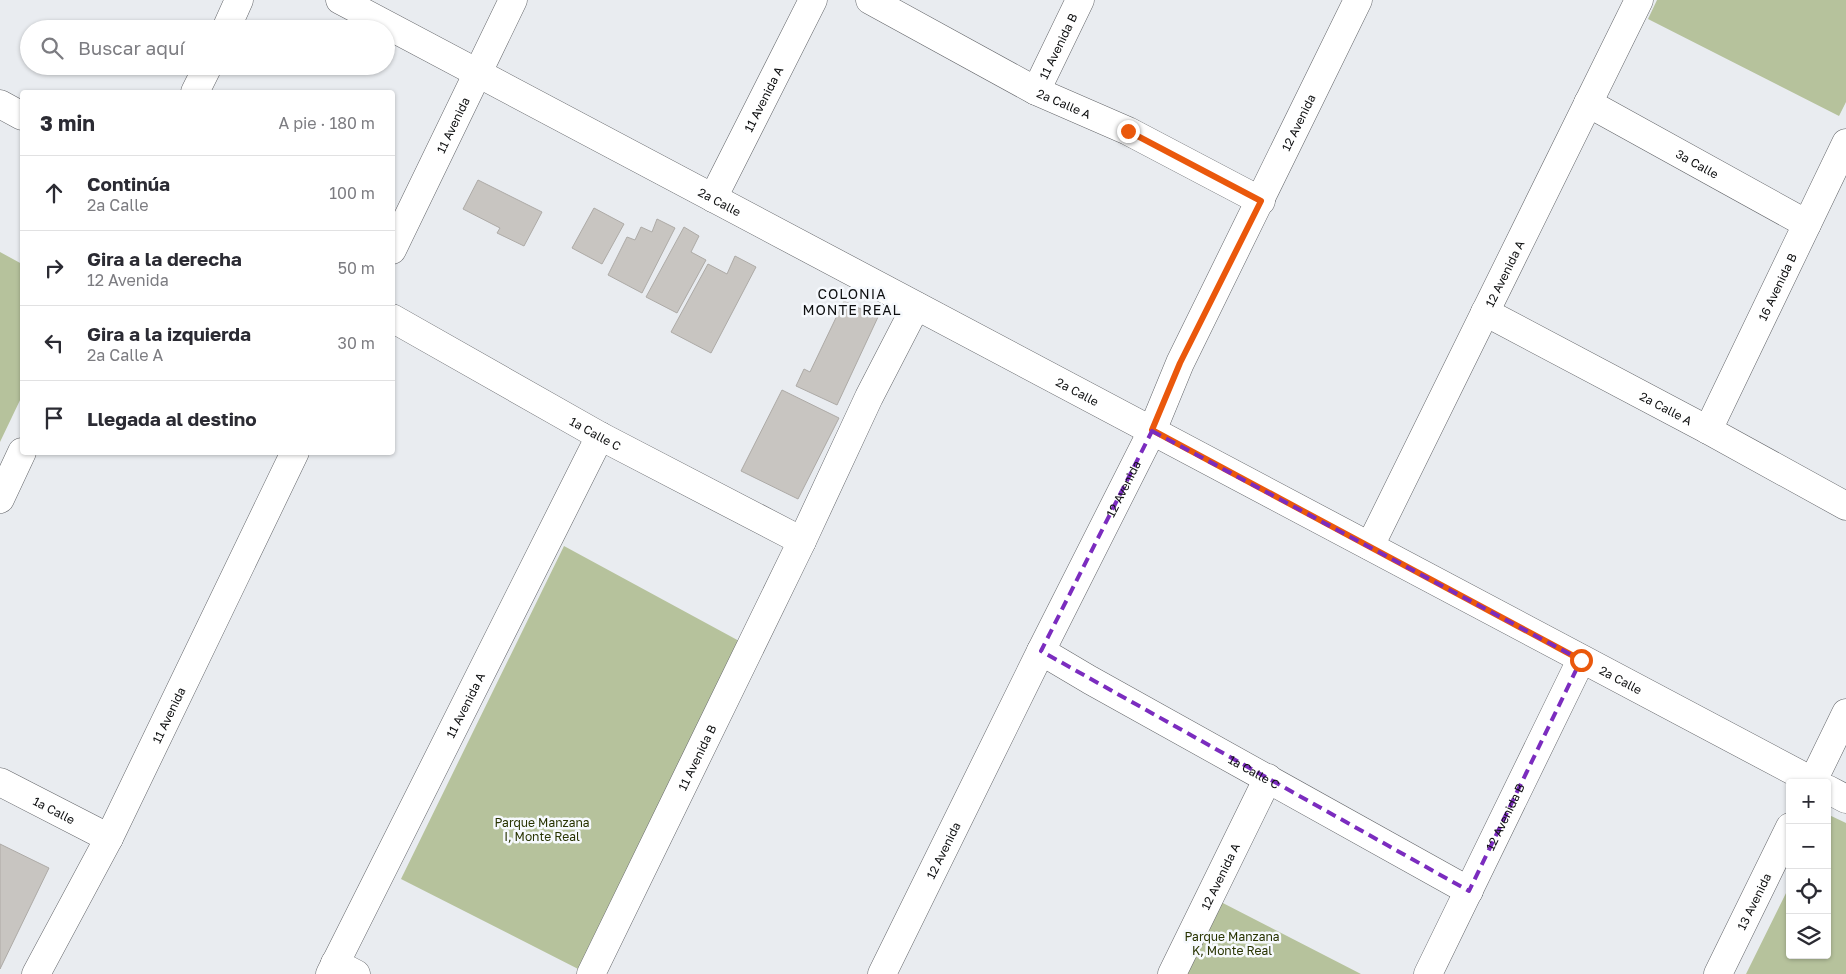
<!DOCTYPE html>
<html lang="es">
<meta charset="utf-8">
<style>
:root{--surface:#fff;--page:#f2f2f3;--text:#2b2b33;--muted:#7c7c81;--line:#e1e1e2}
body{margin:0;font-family:"Golos Text",sans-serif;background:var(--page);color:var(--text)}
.controls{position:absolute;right:15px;bottom:15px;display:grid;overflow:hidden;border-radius:5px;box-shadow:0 1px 4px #0004}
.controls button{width:45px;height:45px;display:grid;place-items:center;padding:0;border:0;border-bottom:1px solid var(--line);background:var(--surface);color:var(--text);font:25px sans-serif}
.stop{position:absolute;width:15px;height:15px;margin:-11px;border:4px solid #ea580c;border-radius:50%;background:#fff}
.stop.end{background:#ea580c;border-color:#fff;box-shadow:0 1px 5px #0008}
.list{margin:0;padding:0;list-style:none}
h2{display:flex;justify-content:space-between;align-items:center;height:65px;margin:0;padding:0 20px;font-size:21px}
h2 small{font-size:16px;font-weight:400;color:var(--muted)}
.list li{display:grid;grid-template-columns:32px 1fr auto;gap:15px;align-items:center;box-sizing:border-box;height:75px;padding:0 20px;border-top:1px solid var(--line)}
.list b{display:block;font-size:19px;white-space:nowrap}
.list p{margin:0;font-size:16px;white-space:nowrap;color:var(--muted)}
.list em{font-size:16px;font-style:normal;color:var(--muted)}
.icon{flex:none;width:28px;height:28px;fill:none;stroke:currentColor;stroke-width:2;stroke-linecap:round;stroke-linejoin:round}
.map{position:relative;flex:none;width:1846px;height:974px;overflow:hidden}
.search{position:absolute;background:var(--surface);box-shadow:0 1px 4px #0004;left:20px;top:20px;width:375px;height:55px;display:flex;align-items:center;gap:12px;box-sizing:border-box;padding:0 18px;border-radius:28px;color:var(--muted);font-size:19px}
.panel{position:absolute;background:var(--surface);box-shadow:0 1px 4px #0004;left:20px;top:90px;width:375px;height:365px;border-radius:5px}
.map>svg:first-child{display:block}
.green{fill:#b6c29c}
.building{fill:#c8c5c1;stroke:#adaaa6}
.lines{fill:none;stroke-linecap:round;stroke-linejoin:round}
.street-casing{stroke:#636569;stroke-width:29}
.street{stroke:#fff;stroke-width:28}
.route{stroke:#ea580c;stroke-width:6}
.marked{fill:none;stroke:#7b2cbf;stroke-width:4;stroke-dasharray:10 6;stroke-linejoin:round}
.labels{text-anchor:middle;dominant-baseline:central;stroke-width:5;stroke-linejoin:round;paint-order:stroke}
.street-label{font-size:12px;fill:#0e0f10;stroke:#f6f9fd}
.park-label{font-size:12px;fill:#283301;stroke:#f6f9fd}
.neighbourhood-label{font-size:14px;letter-spacing:1px;fill:#0e0f10;stroke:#f6f9fd}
</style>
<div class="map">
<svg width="1846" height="974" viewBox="0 0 1846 974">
<rect width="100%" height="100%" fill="#e9ecf0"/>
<path class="green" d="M1657,0H1846V102L1839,116L1648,19Z
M0,252L22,264V396L0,442Z
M564,546L741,642L588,974L401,879Z
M1827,814L1846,823V974H1746L1790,885V955H1827Z
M1217,900L1361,974H1182Z"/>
<path class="building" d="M478,180L542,212L524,246L497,233L500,228L463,209Z
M594,208L624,224L602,264L572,248Z
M657,219L675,228L642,293L608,275L627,237L635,240L641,227L652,232Z
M684,227L699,236L691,252L706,260L677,313L646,297Z
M735,256L756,267L711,353L671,332L708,264L727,274Z
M844,301L878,317L837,405L796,386L804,369L810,372Z
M782,390L839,418L798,499L741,471Z
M0,844L49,868L0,969Z"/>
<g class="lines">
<defs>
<g id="street">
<path id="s1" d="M340,0L1816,783"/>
<path id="s2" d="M870,0L1036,91L1128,131L1261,201"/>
<path d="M226,29L239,0"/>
<path id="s3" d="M1036,91L1080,0"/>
<path d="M195,92L208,66"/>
<path id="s4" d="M1588,103L1807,224"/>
<path d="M0,104L22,116"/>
<path id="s5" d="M713,198L813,0"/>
<path id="s6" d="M392,250L513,0"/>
<path id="s7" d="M1485,312L1708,430L1846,506"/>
<path id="s8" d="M392,318L600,436L802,541"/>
<path id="s9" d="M1708,430L1846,143"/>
<path d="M0,499L22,452"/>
<path id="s10" d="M1370,546L1639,0"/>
<path id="s11" d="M1041,651L1090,680L1469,891"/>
<path id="s12" d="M0,782L109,838"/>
<path d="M1812,783L1846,713"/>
<path d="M1827,789L1846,799"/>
<path d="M335,963L356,974"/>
<path id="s13" d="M36,974L109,838L295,452"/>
<path id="s14" d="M330,974L600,436"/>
<path id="s15" d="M591,974L802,541L869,397L916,306"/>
<path id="s16" d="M882,974L1041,651L1152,431L1180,363L1358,0"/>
<path id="s17" d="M1172,974L1268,778"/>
<path id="s18" d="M1428,974L1581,660"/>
<path id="s19" d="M1718,974L1790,827"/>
</g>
</defs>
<use href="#street" class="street-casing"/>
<use href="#street" class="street"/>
</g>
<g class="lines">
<path class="route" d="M1128,131L1261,201L1180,363L1152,430L1581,660"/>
</g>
<path class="marked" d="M1152,431L1581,660L1469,891L1041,651Z"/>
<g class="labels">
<g class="street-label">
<text stroke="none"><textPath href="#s3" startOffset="50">11 Avenida B</textPath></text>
<text stroke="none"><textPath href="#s5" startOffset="111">11 Avenida A</textPath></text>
<text stroke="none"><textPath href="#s2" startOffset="220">2a Calle A</textPath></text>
<text stroke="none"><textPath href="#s16" startOffset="948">12 Avenida</textPath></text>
<text stroke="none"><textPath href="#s6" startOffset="139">11 Avenida</textPath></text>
<text stroke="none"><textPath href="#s4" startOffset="125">3a Calle</textPath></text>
<text stroke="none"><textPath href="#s1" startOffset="430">2a Calle</textPath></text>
<text stroke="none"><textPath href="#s10" startOffset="304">12 Avenida A</textPath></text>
<text stroke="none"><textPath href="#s9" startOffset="159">16 Avenida B</textPath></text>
<text stroke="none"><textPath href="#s1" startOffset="835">2a Calle</textPath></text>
<text stroke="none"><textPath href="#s7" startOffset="205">2a Calle A</textPath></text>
<text stroke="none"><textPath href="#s8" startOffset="234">1a Calle C</textPath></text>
<text stroke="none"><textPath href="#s16" startOffset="542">12 Avenida</textPath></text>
<text stroke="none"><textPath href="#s1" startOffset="1450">2a Calle</textPath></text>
<text stroke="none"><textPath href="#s14" startOffset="301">11 Avenida A</textPath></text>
<text stroke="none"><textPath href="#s13" startOffset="291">11 Avenida</textPath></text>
<text stroke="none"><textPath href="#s15" startOffset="241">11 Avenida B</textPath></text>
<text stroke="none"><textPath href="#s11" startOffset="245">1a Calle C</textPath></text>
<text stroke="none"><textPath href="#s12" startOffset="61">1a Calle</textPath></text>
<text stroke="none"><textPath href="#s18" startOffset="175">12 Avenida B</textPath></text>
<text stroke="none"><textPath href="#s16" startOffset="138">12 Avenida</textPath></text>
<text stroke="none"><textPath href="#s17" startOffset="109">12 Avenida A</textPath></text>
<text stroke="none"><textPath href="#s19" startOffset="81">13 Avenida</textPath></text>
</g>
<g class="park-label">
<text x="542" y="822">Parque Manzana<tspan x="542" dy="14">I, Monte Real</tspan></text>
<text x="1232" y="936">Parque Manzana<tspan x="1232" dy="14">K, Monte Real</tspan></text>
</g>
<g class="neighbourhood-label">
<text x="852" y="293">COLONIA<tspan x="852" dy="16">MONTE REAL</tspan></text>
</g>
</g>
</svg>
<div class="controls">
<button>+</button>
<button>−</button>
<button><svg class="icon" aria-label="locate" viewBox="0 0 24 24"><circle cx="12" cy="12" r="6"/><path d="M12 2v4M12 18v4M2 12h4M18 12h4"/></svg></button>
<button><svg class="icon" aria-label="layers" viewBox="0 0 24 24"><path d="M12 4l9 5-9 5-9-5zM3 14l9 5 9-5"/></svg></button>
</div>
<div class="stop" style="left:1581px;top:660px"></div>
<div class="stop end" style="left:1128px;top:131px"></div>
<div class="search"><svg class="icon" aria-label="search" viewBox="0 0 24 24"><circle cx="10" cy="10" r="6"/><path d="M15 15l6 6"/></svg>Buscar aquí</div>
<section class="panel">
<h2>3 min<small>A pie · 180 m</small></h2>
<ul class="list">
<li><svg class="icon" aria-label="ahead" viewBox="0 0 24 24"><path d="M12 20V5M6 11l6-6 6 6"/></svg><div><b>Continúa</b><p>2a Calle</p></div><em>100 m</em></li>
<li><svg class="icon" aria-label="right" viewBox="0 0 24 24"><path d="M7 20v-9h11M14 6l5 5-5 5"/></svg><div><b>Gira a la derecha</b><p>12 Avenida</p></div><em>50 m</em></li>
<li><svg class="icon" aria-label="left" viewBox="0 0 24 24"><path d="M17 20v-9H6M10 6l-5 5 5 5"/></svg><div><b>Gira a la izquierda</b><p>2a Calle A</p></div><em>30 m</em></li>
<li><svg class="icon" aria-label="arrive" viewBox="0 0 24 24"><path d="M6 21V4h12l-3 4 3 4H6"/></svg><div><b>Llegada al destino</b></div></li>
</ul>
</section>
</div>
